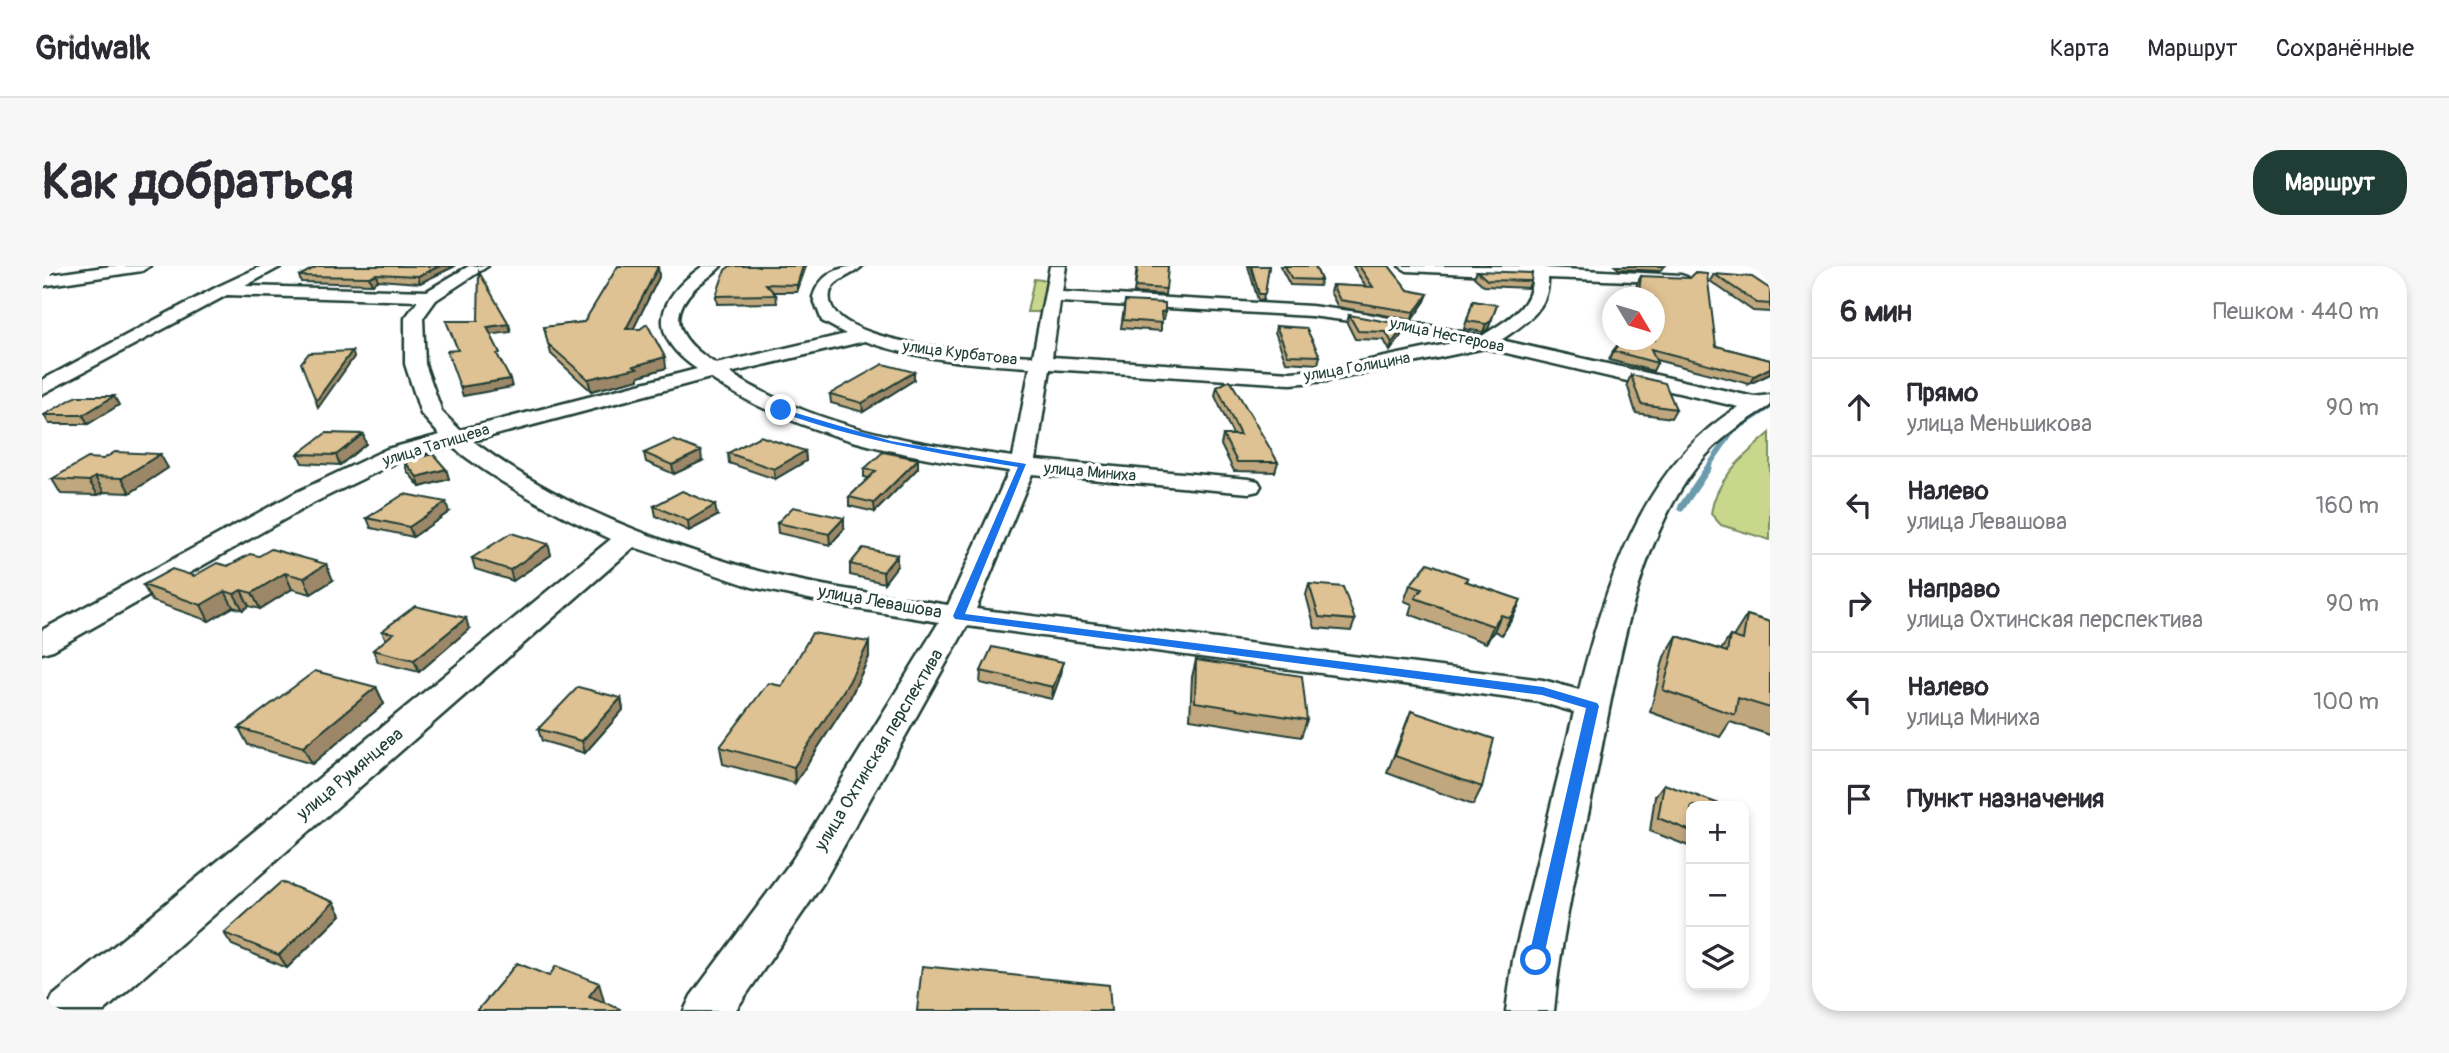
<!DOCTYPE html>
<html lang="ru">
<meta charset="utf-8">
<style>
:root{--surface:#fff;--page:#f7f7f7;--text:#2b2b33;--muted:#7c7c81;--line:#e1e1e2;--accent:#1f3d34}
body{margin:0;font-family:Pangolin,sans-serif;background:var(--page);color:var(--text)}
.controls{position:absolute;right:21px;bottom:21px;display:grid;overflow:hidden;border-radius:14px;box-shadow:0 4px 10px #0003}
.controls button{width:63px;height:63px;display:grid;place-items:center;padding:0;border:0;border-bottom:2px solid var(--line);background:var(--surface);color:var(--text);font:35px sans-serif}
.compass{position:absolute;left:1560px;top:21px;width:63px;height:63px;border-radius:50%;background:var(--surface);box-shadow:0 4px 10px #0003;rotate:128deg}
.stop{position:absolute;width:21px;height:21px;margin:-16px;border:5px solid #1a73e8;border-radius:50%;background:#fff}
.stop.end{background:#1a73e8;border-color:#fff;box-shadow:0 2px 7px #0008}
.list{margin:0;padding:0;list-style:none}
h2{display:flex;justify-content:space-between;align-items:center;height:91px;margin:0;padding:0 28px;font-size:30px}
h2 small{font-size:23px;font-weight:400;color:var(--muted)}
.list li{display:grid;grid-template-columns:46px 1fr auto;gap:21px;align-items:center;box-sizing:border-box;height:98px;padding:0 28px;border-top:2px solid var(--line)}
.list b{display:block;font-size:26px;white-space:nowrap}
.list p{margin:0;font-size:23px;white-space:nowrap;color:var(--muted)}
.list em{font-size:23px;font-style:normal;color:var(--muted)}
.icon{flex:none;width:38px;height:38px;fill:none;stroke:currentColor;stroke-width:2;stroke-linecap:round;stroke-linejoin:round}
.map{position:relative;flex:none;width:1728px;height:745px;overflow:hidden;border-radius:28px}
header{display:flex;align-items:center;gap:42px;box-sizing:border-box;height:98px;padding:0 35px;background:var(--surface);border-bottom:2px solid var(--line)}
header strong{font-size:33px}
nav{display:flex;gap:38px;margin-inline-start:auto;font-size:24px}
.intro{display:flex;align-items:center;justify-content:space-between;box-sizing:border-box;height:168px;padding:0 42px}
h1{margin:0;font-size:49px}
.button{padding:18px 32px;border-radius:28px;background:var(--accent);color:#fff;font-size:24px;font-weight:700}
main{display:flex;gap:42px;padding:0 42px}
aside{flex:1;background:var(--surface);border-radius:28px;box-shadow:0 4px 10px #0003}
.map>svg:first-child{display:block}
.green{fill:#c8d78b;stroke:#748a60;stroke-width:2}
.lines{fill:none;stroke-linecap:round;stroke-linejoin:round}
.stream-far1{stroke:#6a9bad;stroke-width:5}
.stream{stroke:#6a9bad;stroke-width:7}
.minor-casing{stroke:#1f3d34;stroke-width:5}
.minor{fill:#fff;fill-rule:evenodd}
.wall{fill:#c0a77e;stroke:#1f3d34;stroke-width:2}
.shaded-wall{fill:#9c8867;stroke:#1f3d34;stroke-width:2}
.building{fill:#dfc293;stroke:#1f3d34;stroke-width:2}
.route{fill:#1a73e8}
.labels{text-anchor:middle;dominant-baseline:central;stroke-width:7;stroke-linejoin:round;paint-order:stroke}
.far-street-label{font-size:16px;fill:#1f3d34;stroke:#fff}
.street-label{font-size:18px;fill:#1f3d34;stroke:#fff}
</style>
<header>
<strong>Gridwalk</strong>
<nav><a>Карта</a><a>Маршрут</a><a>Сохранённые</a></nav>
</header>
<div class="intro"><h1>Как добраться</h1><a class="button">Маршрут</a></div>
<main>
<div class="map">
<svg width="1728" height="745" viewBox="0 0 1728 745">
<rect width="100%" height="100%" fill="#fff"/>
<filter id="ink" filterUnits="userSpaceOnUse"><feTurbulence type="fractalNoise" baseFrequency=".0143" numOctaves="2"/><feDisplacementMap in="SourceGraphic" scale="14" xChannelSelector="R" yChannelSelector="G"/><feConvolveMatrix kernelMatrix="1 2 1 2 8 2 1 2 1" color-interpolation-filters="sRGB"/></filter>
<g filter="url(#ink)">
<path class="green" d="M992,13L1010,15L1003,46H985Z
M1728,167V274L1679,259L1669,248C1673,213 1703,189 1728,167Z"/>
<g class="lines">
<path class="stream-far1" d="M1664,204L1690,166L1728,141"/>
<path class="stream" d="M1639,242L1666,202"/>
<defs>
<path id="minor" d="M69,0H108L100,5L0,20V10Z
M220,0H240L203,20L385,25L427,0H446L394,34L381,52L383,98L400,146L418,164L655,103C603,68 615,32 661,0H679C671,9 661,14 653,22C620,55 644,79 674,98L804,68L780,55L771,31C778,8 797,0 820,0C811,10 791,13 788,27C778,80 957,88 991,90L1008,0H1024L1020,26L1269,40L1316,46L1440,70C1463,55 1491,42 1490,11L1365,5L1357,0H1501L1504,2L1639,9L1645,11L1647,14L1645,17L1506,12C1508,43 1481,59 1459,74L1712,131L1728,129V140C1700,157 1675,174 1655,200C1592,281 1574,412 1554,510C1538,588 1519,666 1512,745H1464L1471,694L1532,446L1498,436L925,360L781,617L693,745H642L649,730L751,593L897,356L805,341L710,321L592,281L62,745H4L11,730L569,273C512,247 459,219 409,180L361,193L273,236L11,384L0,387V364L255,226L345,183L398,169L379,148L363,98V52L376,35L185,29L0,128V114L175,21ZM1018,36L1269,50L1316,56L1415,76L1285,103L1249,106L1010,91ZM823,75C876,94 932,98 988,101L971,191C874,178 771,161 688,107ZM1443,82L1697,141C1600,198 1563,321 1537,424L1501,414L934,343L990,208L1207,227L1216,225L1219,220L1216,215L1207,213L994,194L1008,103L1249,118L1285,115ZM668,112C756,171 864,191 967,205L906,339C843,329 778,321 716,305C617,277 514,238 431,175Z"/>
</defs>
<use href="#minor" class="minor-casing"/>
<use href="#minor" class="minor"/>
</g>
<path class="wall" d="M413,0L378,17L336,14L330,18L259,16L257,10Z
M688,0H764L755,26H731L734,29L735,37L675,38L674,30Z
M1095,0H1126L1123,29L1092,27Z
M1206,0H1227L1221,35L1216,34Z
M1238,0H1273L1279,14L1277,20L1248,19Z
M1311,0H1347L1366,24L1383,35L1370,54L1296,41L1288,26L1290,19L1324,21Z
M1573,0H1623L1617,5L1577,3Z
M616,1L617,11L591,63L624,102L597,110V113L549,125L509,88L502,61L542,56Z
M1435,5L1489,15L1486,22L1442,20L1432,11Z
M1672,8L1728,23V46L1711,45L1668,15Z
M1599,10L1674,80L1728,94V108L1707,118L1614,94L1615,97L1611,105L1567,94L1571,85L1613,32H1594L1595,18Z
M1083,35L1123,45L1122,53H1119V65L1079,62Z
M1431,35L1455,39L1446,63L1441,66L1422,63Z
M1307,49L1360,68L1348,85L1342,74L1313,73L1305,57Z
M1234,60L1278,90L1276,98L1244,96L1233,66Z
M1589,109L1634,143L1629,152L1594,147L1585,118Z
M872,114L821,146L789,137L788,128Z
M1175,121L1236,196L1233,206L1192,205L1179,179L1181,169H1191L1173,130Z
M77,139L46,158H7L2,149Z
M321,168L324,178L298,199L260,197L256,188Z
M763,185L764,195L733,213L687,197L686,187Z
M602,187L660,195L632,208L604,196Z
M876,193V202L833,246L807,240V231L827,212L822,211V203Z
M362,195L404,203L407,213L378,221L365,205Z
M126,202L88,227L62,226L56,229L19,228L10,213Z
M612,240L675,250L647,265L614,250Z
M407,246L371,271L329,262L325,252Z
M735,257L802,263L788,279L736,267Z
M506,278L509,289L471,315L433,303L430,292Z
M855,289V300L842,317L808,309V298Z
M217,290L291,314L269,328L250,323L218,343L207,340L201,344L191,341L167,355L110,335L101,319L152,310Z
M1426,312L1425,316L1479,334L1471,351L1460,369L1452,365L1444,377L1367,348L1370,338L1362,335L1368,319Z
M1267,318L1313,354L1309,365L1273,362L1264,329Z
M1705,349L1728,356V469L1688,456L1678,471L1608,446L1622,391L1635,370L1679,384L1688,370L1691,371Z
M427,363L377,406L336,396L331,384L344,374L340,365Z
M827,376V391L808,432L753,517L681,498L678,481L740,420Z
M1154,394L1265,454L1259,471L1148,453L1150,411Z
M1021,396L1019,408L1010,433L938,417L939,405Z
M334,421L342,438L270,498L206,479L197,462Z
M579,432L581,444L543,487L500,475L496,463Z
M1369,445L1440,521L1431,539L1345,507Z
M1622,518L1649,540V581L1608,565L1613,530Z
M292,636L299,649L245,702L190,679L182,667Z"/>
<path class="shaded-wall" d="M398,0H413L378,17L376,10Z
M761,0H764L755,26V19Z
M616,1L617,11L586,74L584,63Z
M334,8L336,14L330,18L327,11Z
M1386,28L1383,35L1370,54L1372,46Z
M1123,45L1122,53L1117,54L1119,46Z
M1449,55L1446,63L1441,66L1444,58Z
M467,58L469,66L447,69L445,61Z
M1363,59L1360,68L1348,85L1350,77Z
M310,85L312,91L276,142L274,135Z
M623,91L624,102L597,110V113L549,125L546,113Z
M1728,102V108L1707,118L1712,110Z
M872,106V114L821,146L820,137Z
M468,113L470,121L421,130L418,121Z
M72,130L77,139L46,158L41,149Z
M321,168L324,178L298,199L294,189Z
M659,185L660,195L632,208L630,199Z
M763,185L764,195L733,213L732,203Z
M118,188L126,202L88,227L80,212Z
M876,193V202L833,246L832,237Z
M404,203L407,213L378,221L375,211Z
M53,211L62,226L56,229L47,215Z
M404,236L407,246L371,271L367,261Z
M673,239L675,250L647,265L646,255Z
M802,252V263L788,279L787,268Z
M506,278L509,289L471,315L468,304Z
M855,289V300L842,317L841,306Z
M284,298L291,314L269,328L262,312Z
M243,307L250,323L218,343L210,327Z
M199,324L207,340L201,344L192,328Z
M183,325L191,341L167,355L159,339Z
M1479,334L1471,351L1460,369L1468,352Z
M1459,349L1452,365L1444,377L1451,360Z
M424,352L427,363L377,406L372,394Z
M827,376V391L808,432L753,517L752,501Z
M1021,396L1019,408L1010,433L1011,421Z
M334,421L342,438L270,498L261,481Z
M579,432L581,444L543,487L540,475Z
M292,636L299,649L245,702L237,689Z
M557,717L562,735L555,745L547,730Z"/>
<path class="building" d="M276,0H398L376,10L334,8L327,11L257,10Z
M576,0H612L616,1L584,63H598L605,58L623,91L592,100L595,102L546,113L506,78L502,61L542,56Z
M688,0H761L755,19L724,18L734,29L674,30L683,4Z
M1096,0H1126L1124,23L1093,21Z
M1209,0H1227L1223,28H1217Z
M1243,0H1273L1279,14L1250,13Z
M1317,0H1347L1366,24L1386,28L1372,46L1298,34L1290,19L1331,21Z
M1435,5L1490,7L1489,15L1445,14Z
M437,6L467,58L445,61L458,87L455,88L468,113L418,121L405,85L416,84L404,55H436Z
M1653,7L1665,8L1674,80L1728,94V102L1712,110L1609,83L1615,97L1571,85L1580,74H1613V32H1596L1599,10L1648,12Z
M1672,8L1710,11L1728,23V38L1715,37Z
M1083,35L1123,37V45L1119,46L1120,57L1081,54Z
M1431,35L1455,39L1449,55L1444,58L1425,55Z
M1307,49L1363,59L1350,77L1344,66L1316,65Z
M1234,60L1264,62L1278,90L1246,89Z
M310,85L274,135L259,97L267,87Z
M841,98L872,106L820,137L788,128Z
M1589,109L1623,117L1634,143L1599,138Z
M1188,114L1236,196H1195L1181,169H1198L1175,121Z
M35,130H72L41,149H2Z
M284,167L321,168L294,189L256,188Z
M718,170L763,185L732,203L686,187Z
M631,174L659,185L630,199L602,187Z
M73,186L118,188L80,212L53,211L47,215L10,213L46,192L61,193Z
M841,186L876,193L832,237L807,231L834,205L822,203Z
M391,188L404,203L375,211L362,195Z
M640,225L673,239L646,255L612,240Z
M362,228L404,236L367,261L325,252Z
M751,241L802,252L787,268L735,257Z
M469,267L506,278L468,304L430,292Z
M821,282L855,289L841,306L808,298Z
M229,283L284,298L262,312L243,307L210,327L199,324L192,328L183,325L159,339L101,319L130,303L152,310L175,297L186,300L208,288L217,290Z
M1386,297L1426,312L1423,315L1479,334L1468,352L1459,349L1451,360L1373,332L1380,323L1368,319Z
M1267,318L1301,321L1313,354L1277,351Z
M373,340L424,352L372,394L331,384L352,367L340,365Z
M1705,349L1728,356V442L1696,432L1693,449L1621,424L1635,370L1685,386L1688,370L1701,374Z
M770,367L827,376L807,416L752,501L678,481L726,417L740,420Z
M950,381L1021,396L1011,421L939,405Z
M1154,394L1260,410L1265,454L1153,436Z
M273,405L334,421L261,481L197,462Z
M536,421L579,432L540,475L496,463Z
M1369,445L1452,473L1440,521L1353,490Z
M1622,518L1683,540H1649V565L1616,552Z
M239,616L292,636L237,689L182,667Z
M475,697L507,710L514,700L557,717L547,730L578,743L577,745H435Z
M880,700L1067,719L1069,745H875Z"/>
</g>
<path class="route" d="M737,142L849,175L984,198L923,348L1501,421L1555,437L1557,440L1500,699H1488L1486,694L1544,442L1500,429L913,353L911,350L976,201C893,187 816,174 737,146Z"/>
<g class="labels">
<g class="far-street-label">
<text transform="translate(1405 69) rotate(12)">улица Нестерова</text>
<text transform="translate(918 87) rotate(7)">улица Курбатова</text>
<text transform="translate(1315 101) rotate(-10)">улица Голицина</text>
<text transform="translate(394 179) rotate(-17)">улица Татищева</text>
<text transform="translate(1048 206) rotate(5)">улица Миниха</text>
</g>
<g class="street-label">
<text transform="translate(838 336) rotate(10)">улица Левашова</text>
<text transform="translate(837 484) rotate(-59)">улица Охтинская перспектива</text>
<text transform="translate(308 508) rotate(-40)">улица Румянцева</text>
</g>
</g>
</svg>
<div class="controls">
<button>+</button>
<button>−</button>
<button><svg class="icon" aria-label="layers" viewBox="0 0 24 24"><path d="M12 4l9 5-9 5-9-5zM3 14l9 5 9-5"/></svg></button>
</div>
<svg class="compass" viewBox="-18 -18 36 36"><path d="M0-13l5 13h-10z" fill="#e53935"/><path d="M0 13l5-13h-10z" fill="#7c7c81"/></svg>
<div class="stop" style="left:1494px;top:694px"></div>
<div class="stop end" style="left:739px;top:144px"></div>
</div>
<aside>
<h2>6 мин<small>Пешком · 440 m</small></h2>
<ul class="list">
<li><svg class="icon" aria-label="ahead" viewBox="0 0 24 24"><path d="M12 20V5M6 11l6-6 6 6"/></svg><div><b>Прямо</b><p>улица Меньшикова</p></div><em>90 m</em></li>
<li><svg class="icon" aria-label="left" viewBox="0 0 24 24"><path d="M17 20v-9H6M10 6l-5 5 5 5"/></svg><div><b>Налево</b><p>улица Левашова</p></div><em>160 m</em></li>
<li><svg class="icon" aria-label="right" viewBox="0 0 24 24"><path d="M7 20v-9h11M14 6l5 5-5 5"/></svg><div><b>Направо</b><p>улица Охтинская перспектива</p></div><em>90 m</em></li>
<li><svg class="icon" aria-label="left" viewBox="0 0 24 24"><path d="M17 20v-9H6M10 6l-5 5 5 5"/></svg><div><b>Налево</b><p>улица Миниха</p></div><em>100 m</em></li>
<li><svg class="icon" aria-label="arrive" viewBox="0 0 24 24"><path d="M6 21V4h12l-3 4 3 4H6"/></svg><div><b>Пункт назначения</b></div></li>
</ul>
</aside>
</main>
